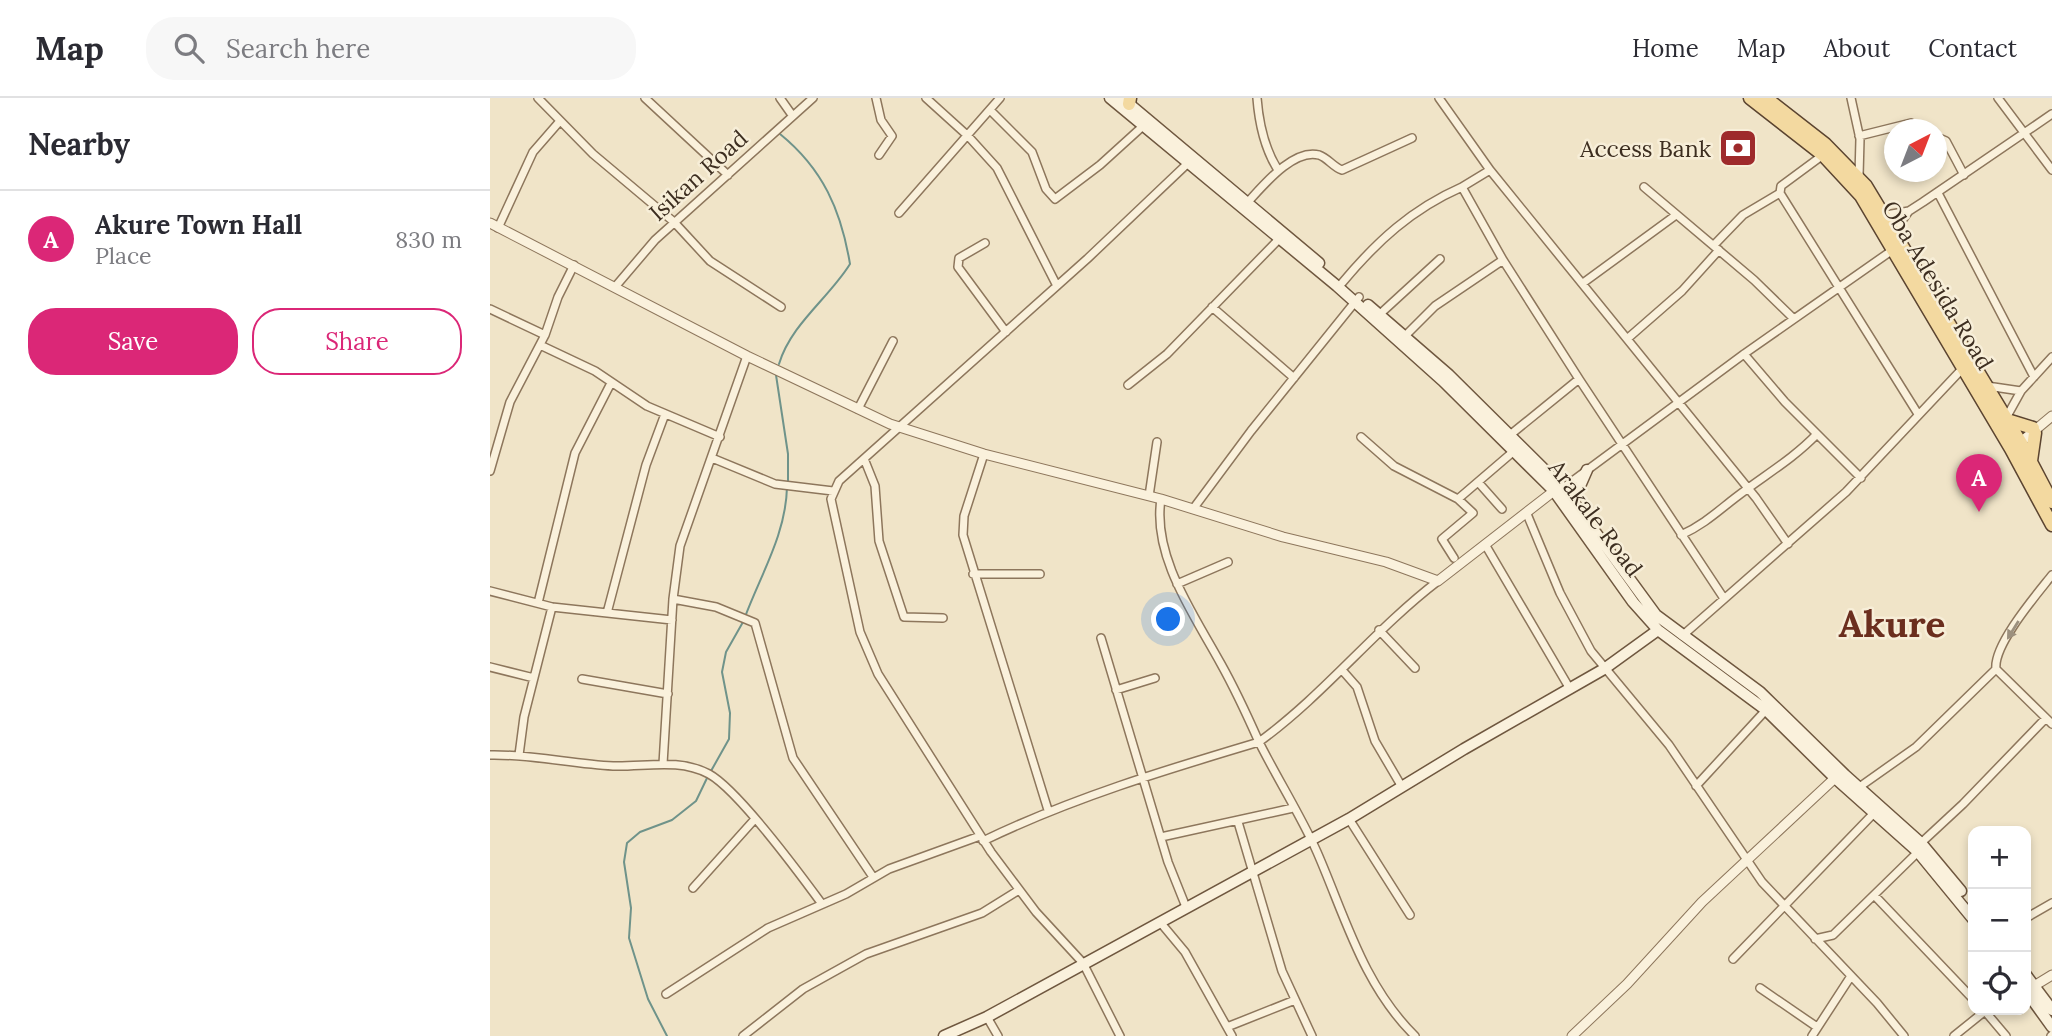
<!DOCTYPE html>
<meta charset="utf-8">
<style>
:root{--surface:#fff;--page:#f7f7f7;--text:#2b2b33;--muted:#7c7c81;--line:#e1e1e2;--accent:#db2777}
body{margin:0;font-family:Lora,serif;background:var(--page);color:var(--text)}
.controls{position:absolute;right:21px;bottom:21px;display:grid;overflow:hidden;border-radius:14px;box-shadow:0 4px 10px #0003}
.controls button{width:63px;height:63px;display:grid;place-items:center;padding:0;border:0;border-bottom:2px solid var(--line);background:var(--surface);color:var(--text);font:35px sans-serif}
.compass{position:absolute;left:1394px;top:21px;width:63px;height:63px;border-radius:50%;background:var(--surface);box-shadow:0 4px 10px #0003;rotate:42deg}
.you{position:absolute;left:679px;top:522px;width:24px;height:24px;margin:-18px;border:5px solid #fff;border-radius:50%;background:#1a73e8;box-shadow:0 0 0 10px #1a73e833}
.badge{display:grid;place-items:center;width:46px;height:46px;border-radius:50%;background:var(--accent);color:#fff;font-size:23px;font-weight:700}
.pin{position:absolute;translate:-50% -58px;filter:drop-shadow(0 2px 4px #0008)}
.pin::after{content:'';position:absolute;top:37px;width:24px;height:21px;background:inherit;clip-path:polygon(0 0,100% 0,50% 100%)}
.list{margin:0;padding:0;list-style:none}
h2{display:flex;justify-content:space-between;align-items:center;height:91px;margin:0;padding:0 28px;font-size:30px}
h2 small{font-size:23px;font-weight:400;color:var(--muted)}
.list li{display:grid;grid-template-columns:46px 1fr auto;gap:21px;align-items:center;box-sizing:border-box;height:98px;padding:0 28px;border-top:2px solid var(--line)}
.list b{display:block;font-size:26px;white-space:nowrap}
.list p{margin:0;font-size:23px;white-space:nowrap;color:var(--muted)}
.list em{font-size:23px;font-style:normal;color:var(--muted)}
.actions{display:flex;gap:14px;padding:21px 28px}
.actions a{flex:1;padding:16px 0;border:2px solid var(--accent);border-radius:28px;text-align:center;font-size:24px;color:var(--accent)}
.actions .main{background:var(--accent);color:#fff}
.icon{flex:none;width:38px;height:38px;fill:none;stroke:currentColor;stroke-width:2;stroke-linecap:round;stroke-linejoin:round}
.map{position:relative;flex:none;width:1562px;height:938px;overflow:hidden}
header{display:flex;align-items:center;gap:42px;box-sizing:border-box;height:98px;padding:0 35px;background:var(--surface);border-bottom:2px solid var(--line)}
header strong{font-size:33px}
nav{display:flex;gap:38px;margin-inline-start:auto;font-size:24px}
.search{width:490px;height:63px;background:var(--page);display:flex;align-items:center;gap:18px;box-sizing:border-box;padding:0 24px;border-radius:28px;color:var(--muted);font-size:26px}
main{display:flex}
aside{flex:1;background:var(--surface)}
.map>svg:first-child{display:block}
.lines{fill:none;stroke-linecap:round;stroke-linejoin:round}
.stream{stroke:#6f938a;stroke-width:2}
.minor-casing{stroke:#8d765c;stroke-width:10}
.tertiary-casing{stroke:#8d765c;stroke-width:11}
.secondary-casing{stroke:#6f573f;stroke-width:13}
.primary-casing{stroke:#5b4430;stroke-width:15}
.minor{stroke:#faf1dc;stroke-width:7}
.tertiary{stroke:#faf1dc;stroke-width:9}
.secondary{stroke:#faf1dc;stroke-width:10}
.primary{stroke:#f3d9a0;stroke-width:12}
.oneway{fill:#9c907e}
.labels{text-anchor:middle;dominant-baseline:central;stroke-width:5;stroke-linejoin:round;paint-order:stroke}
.poi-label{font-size:23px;fill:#3d2e20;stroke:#f7eed8;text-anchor:end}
.street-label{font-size:23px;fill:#3d2e20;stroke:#f7eed8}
.town-label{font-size:37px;font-weight:bold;fill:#6b2e1e;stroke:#f7eed8}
</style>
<header>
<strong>Map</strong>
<div class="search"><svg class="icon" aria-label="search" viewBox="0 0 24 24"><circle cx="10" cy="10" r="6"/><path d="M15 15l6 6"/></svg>Search here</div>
<nav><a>Home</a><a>Map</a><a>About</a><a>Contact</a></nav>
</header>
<main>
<aside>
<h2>Nearby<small></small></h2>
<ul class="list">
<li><span class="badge">A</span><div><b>Akure Town Hall</b><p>Place</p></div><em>830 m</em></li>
</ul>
<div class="actions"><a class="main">Save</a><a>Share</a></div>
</aside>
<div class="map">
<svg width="1562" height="938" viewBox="0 0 1562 938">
<rect width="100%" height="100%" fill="#f0e4c8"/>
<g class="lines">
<path class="stream" d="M289,266C301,226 339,200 360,166C351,112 333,71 290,36
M286,277L298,356V383
M255,519C271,476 296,436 297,389
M221,673L239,641L240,615L232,574L236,554L253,524
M177,938L158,901L139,840L141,810L134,764L137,745L150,734L182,722L206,703L218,678"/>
<defs>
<path id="minor" d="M48,0L103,56L184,124L220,163L291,209
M155,0L238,77
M290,0L302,17
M386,0L391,22L402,38L389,57
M436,0L478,38L507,70L567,188
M767,0C769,26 774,50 788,72
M949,0L1000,72
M1361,0L1370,41L1369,78
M1508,0L1562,72
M500,12L542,54L556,91L565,101L610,67L653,28
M1369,38L1421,25L1433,32
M1447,39L1456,43L1474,77
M1333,57L1291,88L1290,95L1428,316
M972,89L1000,72L1266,400L1298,446
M1154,89L1264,182L1303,220
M1448,95L1544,279
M757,105C772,89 803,50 829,57C838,60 843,69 852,72L922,40
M409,115L510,0
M1396,117L1419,113L1433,104L1562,16
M8,130L43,54L70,23
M1405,132L1419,113
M495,145L469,160L468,169L516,234
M1224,147L1253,117L1290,95
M852,185C887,143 922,111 972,89L1013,162L1089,281
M1093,185L1186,117
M125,189L165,142L323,0
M722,209L804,280
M0,211L55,237
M890,216L950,161
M915,238L945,208L1013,162
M1137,241L1192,193L1229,152
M50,247L105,273L157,308L230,339
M1254,256L1295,304L1371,380
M638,287L677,256L789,141
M1497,288L1531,293
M368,311L403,243
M1516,320L1531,293L1562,259
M1020,337L1089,281L1233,499
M871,339L904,368L968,401L1024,353
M494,356L474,418L473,437L558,712
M222,360L285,386L343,393
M375,363L385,388L389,443L414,519L453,520
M0,373L20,304L55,237L68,199L84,167
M988,384L1012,411
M1073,390L1254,256L1404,151
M659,398L667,344
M671,401C662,459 705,518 731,566C745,591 757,617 769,644C835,596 884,532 948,483
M703,411L761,333L869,199
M1037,416L1070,495L1101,553L1179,647L1272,784L1387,905L1414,938
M1191,437C1213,427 1227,414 1245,400C1273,378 1302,362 1327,336
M996,448L1080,591
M964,460L952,441L983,415L968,401
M483,476H550
M687,486L738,464
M0,493L62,509L182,522
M183,501L226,509L265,525L303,660L383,779
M48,505L85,355L121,285
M117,515L156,367L175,316
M889,532L925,570
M1192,538L1356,394L1473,270
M611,540L678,764L696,809
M0,569L44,580
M1506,571L1562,626
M852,572L867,589L885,643L912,689
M92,581L178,596
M626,592L665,580
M0,657C41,656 82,666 123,668C155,669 189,660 219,676C248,692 310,776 332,806
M29,657L34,619L62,509
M173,666L183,501L190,448L257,258
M1206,688L1276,612
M1368,690L1426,649L1506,571C1503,547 1547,496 1562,477
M859,721L920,817
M748,724L792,873L822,938
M671,739L803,710
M493,743C582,700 675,672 769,644C787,680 811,718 827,754C855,818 873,887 925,938
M1431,745L1473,706L1556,620
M203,790L264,722
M1385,798L1483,901
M1536,820L1562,805
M670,824L695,854L742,938
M1325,841L1343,837L1428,754
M1243,861L1385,714
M1270,890L1327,929
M176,896L278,830L356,796L399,771L490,738
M1494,912L1516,938
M497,919L508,938
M737,929L805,902
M253,938L313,891L376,856L492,815L529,792
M630,938L593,865L546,814L501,754L388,576L370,534L341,401L349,383L597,161L697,66
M1322,938L1361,878
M1464,938L1495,913
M1561,938L1562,937"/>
<path id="tertiary" d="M0,125L257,258L400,326L494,356L671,401L793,439L896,464L948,483L1064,393
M1526,348L1562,318
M1544,888L1562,877
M1082,938L1137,886L1212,804L1345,680"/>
<path id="secondary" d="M620,0L847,188L953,283L1064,393L1143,504L1168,532L1276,612L1345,680L1428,754L1483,821
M632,0L829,165
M878,207L959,277L1073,390L1166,517L1270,594L1355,677L1431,745L1471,793
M1083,404L1097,372
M1536,877L1562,912
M1536,893L1562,929
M454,938L497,919L859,721L974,651L1114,571L1168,532"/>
<path id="primary" d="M1260,0L1333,57L1371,98L1521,351L1562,427
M1276,0L1335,46L1376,88L1531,345L1562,404
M639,6L640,0
M1517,322L1543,330
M1541,363L1545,335"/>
</defs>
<use href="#minor" class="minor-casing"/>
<use href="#tertiary" class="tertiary-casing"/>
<use href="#secondary" class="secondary-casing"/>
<use href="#primary" class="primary-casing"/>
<use href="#minor" class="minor"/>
<use href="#tertiary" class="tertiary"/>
<use href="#secondary" class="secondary"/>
<use href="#primary" class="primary"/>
</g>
<defs><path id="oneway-solid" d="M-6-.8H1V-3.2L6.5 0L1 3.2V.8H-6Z" transform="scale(1.75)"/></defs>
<use class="oneway" href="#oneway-solid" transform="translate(1523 532) rotate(122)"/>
<defs>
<symbol id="bank-square" viewBox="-11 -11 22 22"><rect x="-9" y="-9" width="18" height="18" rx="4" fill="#9e2a2b" stroke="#f7eed8"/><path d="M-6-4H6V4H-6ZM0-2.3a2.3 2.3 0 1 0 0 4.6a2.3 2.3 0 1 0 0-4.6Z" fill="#fff"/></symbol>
</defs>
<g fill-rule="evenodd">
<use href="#bank-square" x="1226" y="28" width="44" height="44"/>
</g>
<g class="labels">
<g class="poi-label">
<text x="1221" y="50">Access Bank</text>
</g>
<g class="street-label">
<text transform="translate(208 77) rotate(-42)">Isikan Road</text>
<text transform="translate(1448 187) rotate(59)">Oba Adesida Road</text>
<text transform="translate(1106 420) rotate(53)">Arakale Road</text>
</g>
<g class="town-label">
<text x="1402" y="525">Akure</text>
</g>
</g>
</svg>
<div class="controls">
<button>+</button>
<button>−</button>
<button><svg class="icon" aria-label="locate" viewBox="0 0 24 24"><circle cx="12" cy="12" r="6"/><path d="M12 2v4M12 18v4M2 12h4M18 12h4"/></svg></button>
</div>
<svg class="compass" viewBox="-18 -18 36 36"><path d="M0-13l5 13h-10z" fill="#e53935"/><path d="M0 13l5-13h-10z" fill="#7c7c81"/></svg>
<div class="you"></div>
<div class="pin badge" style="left:1489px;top:414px">A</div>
</div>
</main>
